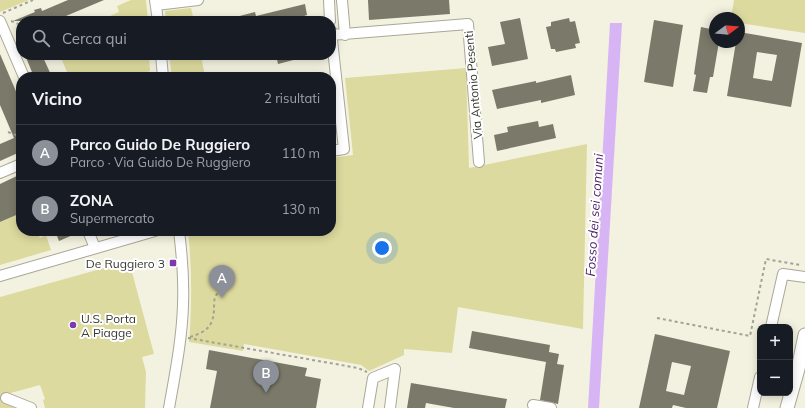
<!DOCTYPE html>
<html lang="it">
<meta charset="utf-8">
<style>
:root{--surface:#171b24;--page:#20242c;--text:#f1f3f6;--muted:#9ea1a6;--line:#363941;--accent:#8c9099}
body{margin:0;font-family:Mulish,sans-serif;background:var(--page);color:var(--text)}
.controls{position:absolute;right:12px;bottom:12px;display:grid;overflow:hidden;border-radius:8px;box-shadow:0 2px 10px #0003}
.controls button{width:36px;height:36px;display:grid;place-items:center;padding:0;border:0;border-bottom:1px solid var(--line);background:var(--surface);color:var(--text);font:20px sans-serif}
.compass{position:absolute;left:709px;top:12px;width:36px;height:36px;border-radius:50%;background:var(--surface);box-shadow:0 2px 10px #0003;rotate:74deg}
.you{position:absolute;left:382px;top:248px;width:14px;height:14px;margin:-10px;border:3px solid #fff;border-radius:50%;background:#1a73e8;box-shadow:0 0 0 6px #1a73e833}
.badge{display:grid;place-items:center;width:26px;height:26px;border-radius:50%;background:var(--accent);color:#fff;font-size:13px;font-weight:700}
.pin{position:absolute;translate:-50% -33px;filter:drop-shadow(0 1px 2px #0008)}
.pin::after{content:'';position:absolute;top:21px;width:14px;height:12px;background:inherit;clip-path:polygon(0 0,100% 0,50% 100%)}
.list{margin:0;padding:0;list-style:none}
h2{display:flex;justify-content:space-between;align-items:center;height:52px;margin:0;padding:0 16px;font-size:17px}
h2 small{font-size:13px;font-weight:400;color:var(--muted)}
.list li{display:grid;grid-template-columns:26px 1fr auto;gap:12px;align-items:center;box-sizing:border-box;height:56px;padding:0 16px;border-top:1px solid var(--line)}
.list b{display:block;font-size:15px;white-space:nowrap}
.list p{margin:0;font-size:13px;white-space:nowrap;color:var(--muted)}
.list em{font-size:13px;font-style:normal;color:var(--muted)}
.icon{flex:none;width:22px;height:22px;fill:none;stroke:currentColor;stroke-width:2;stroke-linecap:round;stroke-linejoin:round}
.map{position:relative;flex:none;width:805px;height:408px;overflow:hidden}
.search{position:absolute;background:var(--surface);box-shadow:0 2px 10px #0003;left:16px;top:16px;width:320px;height:44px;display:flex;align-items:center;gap:10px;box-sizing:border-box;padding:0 14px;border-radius:16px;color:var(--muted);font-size:15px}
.panel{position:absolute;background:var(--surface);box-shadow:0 2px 10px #0003;left:16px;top:72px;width:320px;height:164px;border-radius:16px}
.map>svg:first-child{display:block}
.green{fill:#ddda9f}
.water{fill:#d7b5f5}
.building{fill:#7b7a6a;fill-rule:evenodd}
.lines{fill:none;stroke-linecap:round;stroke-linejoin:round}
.minor-casing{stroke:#a9a897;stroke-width:12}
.major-casing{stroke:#a9a897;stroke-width:15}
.path{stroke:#a2a295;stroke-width:2;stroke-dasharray:3 3;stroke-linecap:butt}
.minor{stroke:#fff;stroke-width:10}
.major{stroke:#fff;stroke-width:13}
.poi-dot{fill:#7e39ad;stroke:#fff;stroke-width:1.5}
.labels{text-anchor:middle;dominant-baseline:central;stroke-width:4;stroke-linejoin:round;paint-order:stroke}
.street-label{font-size:12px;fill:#383831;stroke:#fff}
.poi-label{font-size:12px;fill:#383831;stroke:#fff;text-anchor:end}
.water-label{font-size:13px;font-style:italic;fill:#4a1e68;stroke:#fff}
</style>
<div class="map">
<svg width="805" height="408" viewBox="0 0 805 408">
<rect width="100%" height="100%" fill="#f3f2e0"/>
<path class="green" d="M0,0H29L0,12Z
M131,0H146L148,21H99L119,12L117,6Z
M734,0H805V33L739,23V18H731Z
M191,8L194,21H166L165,11Z
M60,55H149L150,71L135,77H121L120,75L114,77H69Z
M169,55H201L205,77H172Z
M466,68L469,168L587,144L583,329L458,307L452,353L404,349V355L369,371L361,365L244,344L243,351L189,342C192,305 192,268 188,231H331V158L353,155L345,78Z
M21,213V231H36L40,238L46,235L51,250L0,265V222Z
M129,261L154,354L142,357L146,372L145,408H45L43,400L45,399L40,385L7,394L3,399L14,408H0V297Z"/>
<path class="water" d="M610,23H622L599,408H588Z"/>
<path class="building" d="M68,0H104L54,21H13L35,12L34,10L41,8L42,11Z
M368,0H449L450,14L369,20Z
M305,4L307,15L304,16L306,21H233L232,18L255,12L256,16Z
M520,18L528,59L492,66L488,47L505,44L500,22Z
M569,18L570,22L575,21L580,43L575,44L576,48L556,52L555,49H551L546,27L551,26V22Z
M654,20L683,25L673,87L644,82Z
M701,27L715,30V42H719L713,77H710L707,93L693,91L696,75L694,74Z
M739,32L802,43L791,107L727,96L736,42H739ZM757,52L777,55L772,81L753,78Z
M0,54L21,103V154L20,152L0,161V144L14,138L0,105Z
M25,55H42L52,77H34Z
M276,55H300L301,58L278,64Z
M571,75L575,95L541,103V100L497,109L492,90L536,81V83Z
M538,121L539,127L553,124L556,138L497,151L494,135L508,132L507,127Z
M21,174V213L0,222V184Z
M55,231H82L59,241Z
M472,331L550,345L549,352L559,354L557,364L564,365L558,404L540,400L546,362L469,348Z
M655,334L730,351L717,408H686L673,405L672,408H639ZM672,362L691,366L684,395L666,391Z
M209,350L307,368L305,376L321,379L316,408H210L217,371L206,369Z
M411,383L507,399L505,408H454L426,403L425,408H407Z"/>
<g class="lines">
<defs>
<path id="minor" d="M155,0L158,21
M329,0L330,21
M342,0L345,35
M156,5L198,0
M0,21L24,77
M331,31L344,149L331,151
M331,35L468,24L479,162
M161,55L163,77
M0,173L21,164
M88,231L95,248
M0,276L155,231
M771,327L783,274L805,277
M6,398L31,408
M533,405L551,408
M169,408C175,374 182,339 183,305C184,280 182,255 179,231
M368,408L373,378L395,369L390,408
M753,408L760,377"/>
<path id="major" d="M787,408L798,369L805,335"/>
</defs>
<use href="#minor" class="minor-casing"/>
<use href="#major" class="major-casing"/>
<path class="path" d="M3,13L33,0
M11,21L21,25
M8,132L21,137
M657,318L750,336L766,259L800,265
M190,337C206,332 213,327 214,310C214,306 214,301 215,297C217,293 221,290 224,287
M188,338L358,368L367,372"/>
<use href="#minor" class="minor"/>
<use href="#major" class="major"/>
</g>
<g class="poi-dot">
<rect x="169" y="259" width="8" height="8" rx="2"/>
<circle cx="73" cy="325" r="4"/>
</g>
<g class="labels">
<g class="street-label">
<text transform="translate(473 85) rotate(-95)">Via Antonio Pesenti</text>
</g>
<g class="poi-label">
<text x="165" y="263">De Ruggiero 3</text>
<text x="81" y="318" text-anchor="start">U.S. Porta<tspan x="81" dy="14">A Piagge</tspan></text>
</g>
<g class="water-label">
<text transform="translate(594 215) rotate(-86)">Fosso dei sei comuni</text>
</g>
</g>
</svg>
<div class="controls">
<button>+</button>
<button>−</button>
</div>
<svg class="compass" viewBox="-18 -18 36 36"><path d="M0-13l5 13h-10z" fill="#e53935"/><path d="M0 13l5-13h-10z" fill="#9ea1a6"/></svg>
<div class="you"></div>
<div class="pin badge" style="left:222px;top:298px">A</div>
<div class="pin badge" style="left:266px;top:393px">B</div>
<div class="search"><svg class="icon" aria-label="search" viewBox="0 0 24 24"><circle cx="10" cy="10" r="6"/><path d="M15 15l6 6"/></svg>Cerca qui</div>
<section class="panel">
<h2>Vicino<small>2 risultati</small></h2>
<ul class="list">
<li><span class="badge">A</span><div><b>Parco Guido De Ruggiero</b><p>Parco · Via Guido De Ruggiero</p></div><em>110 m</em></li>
<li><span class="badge">B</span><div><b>ZONA</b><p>Supermercato</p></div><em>130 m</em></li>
</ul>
</section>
</div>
